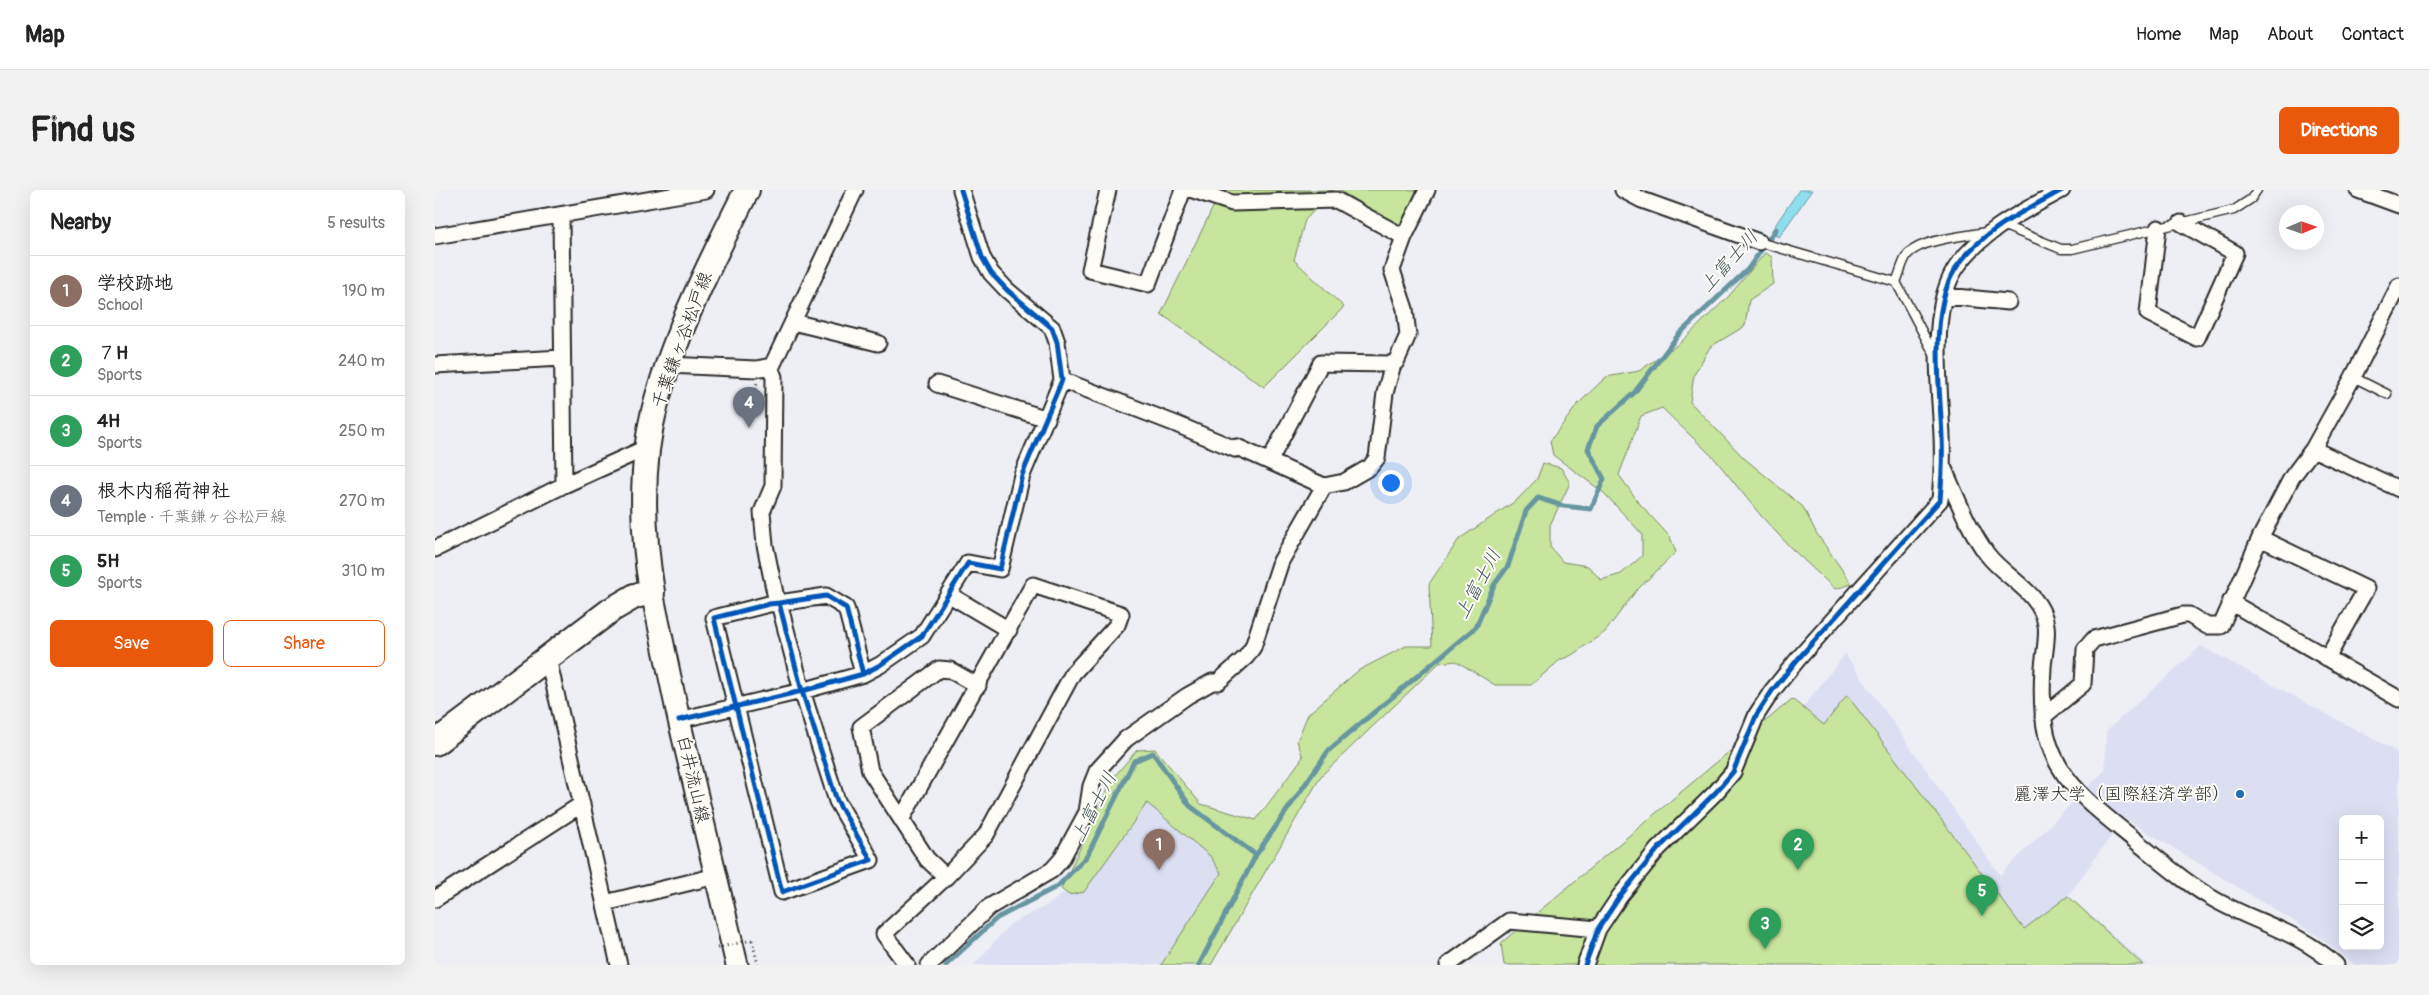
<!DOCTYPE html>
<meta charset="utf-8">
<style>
:root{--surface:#fff;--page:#f2f2f2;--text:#222;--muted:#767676;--line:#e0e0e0;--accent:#ea580c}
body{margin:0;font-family:Pangolin,"Klee One",sans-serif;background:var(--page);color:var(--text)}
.controls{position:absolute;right:15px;bottom:15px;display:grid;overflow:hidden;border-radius:8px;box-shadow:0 5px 20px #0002}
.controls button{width:45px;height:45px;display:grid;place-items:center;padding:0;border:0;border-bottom:1px solid var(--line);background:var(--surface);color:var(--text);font:25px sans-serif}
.compass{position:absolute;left:1844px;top:15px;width:45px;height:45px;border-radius:50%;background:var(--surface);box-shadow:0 5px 20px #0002;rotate:88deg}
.you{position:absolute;left:955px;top:292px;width:18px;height:18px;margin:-12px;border:4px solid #fff;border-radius:50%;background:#1a73e8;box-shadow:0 0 0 8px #1a73e833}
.badge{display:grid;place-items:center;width:32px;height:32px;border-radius:50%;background:var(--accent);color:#fff;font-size:16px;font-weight:700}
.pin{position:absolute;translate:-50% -41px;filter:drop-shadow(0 1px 2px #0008)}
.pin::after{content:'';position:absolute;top:26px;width:18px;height:15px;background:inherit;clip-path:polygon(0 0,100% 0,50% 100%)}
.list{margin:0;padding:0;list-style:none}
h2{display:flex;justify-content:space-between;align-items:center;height:65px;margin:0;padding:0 20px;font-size:21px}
h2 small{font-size:16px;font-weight:400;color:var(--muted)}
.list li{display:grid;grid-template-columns:32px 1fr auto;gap:15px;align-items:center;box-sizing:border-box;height:70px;padding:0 20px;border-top:1px solid var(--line)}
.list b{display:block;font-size:19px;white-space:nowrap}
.list p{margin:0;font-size:16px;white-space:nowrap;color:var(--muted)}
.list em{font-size:16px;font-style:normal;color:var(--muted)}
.actions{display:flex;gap:10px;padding:15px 20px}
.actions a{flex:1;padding:11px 0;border:1px solid var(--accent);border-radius:8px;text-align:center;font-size:18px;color:var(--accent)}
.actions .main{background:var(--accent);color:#fff}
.icon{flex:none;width:28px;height:28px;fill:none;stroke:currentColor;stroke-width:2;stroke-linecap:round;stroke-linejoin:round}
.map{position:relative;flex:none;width:1964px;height:775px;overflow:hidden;border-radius:8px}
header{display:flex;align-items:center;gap:30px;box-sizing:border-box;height:70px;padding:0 25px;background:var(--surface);border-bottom:1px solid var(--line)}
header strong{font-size:24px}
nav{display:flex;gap:28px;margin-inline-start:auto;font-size:18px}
.intro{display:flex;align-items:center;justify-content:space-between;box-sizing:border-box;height:120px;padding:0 30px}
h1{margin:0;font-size:35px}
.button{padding:12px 22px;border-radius:8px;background:var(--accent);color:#fff;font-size:18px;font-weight:700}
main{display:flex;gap:30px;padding:0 30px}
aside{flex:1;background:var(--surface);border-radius:8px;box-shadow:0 5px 20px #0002}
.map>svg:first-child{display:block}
.built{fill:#dcdff2;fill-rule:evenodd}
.green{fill:#c7e59d;stroke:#798864}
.water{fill:#8fdeee;stroke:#6796a0}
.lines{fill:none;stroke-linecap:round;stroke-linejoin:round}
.stream{stroke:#6796a0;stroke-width:5}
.service-casing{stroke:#2b2b2b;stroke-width:11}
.minor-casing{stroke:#2b2b2b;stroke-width:19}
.secondary-casing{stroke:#2b2b2b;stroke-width:25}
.primary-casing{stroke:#2b2b2b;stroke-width:28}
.path{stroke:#2b2b2b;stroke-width:3;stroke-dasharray:1 4;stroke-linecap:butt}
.service{stroke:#fdfcf7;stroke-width:8}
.minor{stroke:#fdfcf7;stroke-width:15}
.secondary{stroke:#fdfcf7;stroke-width:21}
.primary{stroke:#fdfcf7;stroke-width:24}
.path-bridge{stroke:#2b2b2b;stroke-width:3;stroke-dasharray:1 4;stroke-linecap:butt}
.cycleway-casing{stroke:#fdfcf7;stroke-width:8}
.cycleway{stroke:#0057b8;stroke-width:5}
.poi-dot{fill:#1f6fb2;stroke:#fdfcf7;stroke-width:2}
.labels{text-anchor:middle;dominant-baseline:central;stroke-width:4;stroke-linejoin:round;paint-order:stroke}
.street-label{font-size:18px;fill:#2b2b2b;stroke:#fdfcf7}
.poi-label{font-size:18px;fill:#2b2b2b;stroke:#fdfcf7;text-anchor:end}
.water-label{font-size:19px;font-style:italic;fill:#44585c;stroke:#fdfcf7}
</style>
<header>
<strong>Map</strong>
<nav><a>Home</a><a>Map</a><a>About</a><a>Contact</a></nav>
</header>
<div class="intro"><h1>Find us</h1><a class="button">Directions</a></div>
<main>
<aside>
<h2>Nearby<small>5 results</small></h2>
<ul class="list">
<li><span class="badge" style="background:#8d6e63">1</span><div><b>学校跡地</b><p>School</p></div><em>190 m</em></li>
<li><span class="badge" style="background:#2e9e5b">2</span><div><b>７H</b><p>Sports</p></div><em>240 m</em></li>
<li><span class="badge" style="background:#2e9e5b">3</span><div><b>4H</b><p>Sports</p></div><em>250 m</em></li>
<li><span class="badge" style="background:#6b7280">4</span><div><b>根木内稲荷神社</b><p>Temple · 千葉鎌ヶ谷松戸線</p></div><em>270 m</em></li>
<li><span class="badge" style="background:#2e9e5b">5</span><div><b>5H</b><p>Sports</p></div><em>310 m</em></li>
</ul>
<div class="actions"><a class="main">Save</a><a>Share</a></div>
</aside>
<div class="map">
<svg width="1964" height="775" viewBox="0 0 1964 775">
<rect width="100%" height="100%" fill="#eeeff5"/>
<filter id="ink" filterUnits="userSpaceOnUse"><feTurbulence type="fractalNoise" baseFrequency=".02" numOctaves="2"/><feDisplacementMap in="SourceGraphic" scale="10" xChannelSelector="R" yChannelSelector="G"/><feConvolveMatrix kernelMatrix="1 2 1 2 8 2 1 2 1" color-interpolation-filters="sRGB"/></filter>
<g filter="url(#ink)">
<path class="built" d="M1766,456L1964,563V775H1920L1883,746L1689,628L1633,706L1712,775H1163L1410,464L1565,685L1670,580L1671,541ZM1908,629H1945V756H1908Z
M707,582L803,668L749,775H539L575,734L616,713L641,692Z"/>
<path class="green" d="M783,0H899L870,30L859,70L909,117L829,197L726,124L785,3Z
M904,0H982L964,38Z
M1330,63L1337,67L1338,94L1314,110L1310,136L1275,157L1259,185L1255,212L1309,268L1368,317L1382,344L1417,394L1400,399L1356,358L1327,327L1279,268L1227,218L1206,226L1184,285L1205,314L1235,347L1241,362L1201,401L1170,442L1137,465L1125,470L1096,495H1060L1021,471L1004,473L886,586L776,775H726L786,683L775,666L712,613L649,702L634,705L626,699L677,589L702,560L720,559L766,614L821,630L868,567L862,551L873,524L924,480L971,456H997L994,394L1024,349L1082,310L1102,289L1108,273L1126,278L1135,293L1115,335V357L1128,372L1153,376L1166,390L1186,384L1207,366V344L1169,303L1118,265L1115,251L1143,214L1171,187L1204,181L1245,153L1294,106Z
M1412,505L1589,739L1633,706L1708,775H1069L1066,753L1357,509L1389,535Z"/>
<path class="water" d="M1364,0H1377L1344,47L1335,43Z"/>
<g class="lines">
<path class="stream" d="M511,775L562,728L623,696L652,666L699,571L718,563L755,616L821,665L894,560L1041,437L1059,395L1073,376L1091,321L1103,308L1128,316L1156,319L1169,289L1153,259L1162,236L1199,203L1244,144L1313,79L1341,39
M764,775L821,665"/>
<defs>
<path id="service" d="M1567,35L1626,59H1637L1799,20L1816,9L1822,0
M1324,52L1461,92L1500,166
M1461,92C1465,84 1467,71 1473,64C1487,49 1531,46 1551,42
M1918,187L1952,204"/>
<path id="minor" d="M673,0L655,80L713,94L748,0
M758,0L797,13L901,10L969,47
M1188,0L1207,10L1324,52
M1923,0L1964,15
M126,25L129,295
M1723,38L1713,123L1762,148L1800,63L1746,33
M0,46L271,0
M1510,106L1573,112
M358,132L443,153
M958,174L961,172L973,145L970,119L957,80L969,47L992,0
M0,175L127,168
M233,175L321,179L337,176L420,0
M335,177L339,187L338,296L327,322L330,355L342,413
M627,190L741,234L800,259L802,257L889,296L909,292L935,277L942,268L950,203L958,174L886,173L835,270
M502,194L612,229
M1878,259L1964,299
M1509,279C1522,308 1533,338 1552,364C1570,388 1606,402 1611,435C1613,448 1609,464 1608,477C1605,526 1608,566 1645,603C1662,621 1683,636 1702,652C1728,673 1753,695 1782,711C1824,734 1863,741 1901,775
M1825,348L1931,399L1892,468
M0,359L129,295L213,257
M513,404L574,440
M1795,412L1964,509
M344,413L367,501L402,611L436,670L347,702L279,428L334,414L344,413L391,406L411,418L428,484
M113,469L184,775
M1608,527L1648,494L1650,459L1659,449L1748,425H1754L1772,436H1786L1825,348L1857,287L1878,259L1918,187L1964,96
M244,530L367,501L428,484L445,475L487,446L533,373L565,379L587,285L627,190L622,152L617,138L572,100L556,83L547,67L526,0
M467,628L598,395L686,424L682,435L638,483L551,645L511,687L449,744L472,775
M511,687L492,669L435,581L426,537L504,479L515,480L543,496
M0,709L147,614
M170,713L281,686
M494,775L554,717L617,680L626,670L652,622L656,596L662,581L691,549L752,506L777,492H783L811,467L818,457L846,371L889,296
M1013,775L1074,731L1163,739
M1150,775L1163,739L1185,706L1223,659L1281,602L1298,582L1322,524L1337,501L1363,469L1505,310C1507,288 1508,267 1507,246C1505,197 1493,116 1523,75C1548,40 1591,20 1627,0"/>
<path id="secondary" d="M217,402L244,530L302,775"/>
<path id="primary" d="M0,553L176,420L200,406L217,402C207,341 205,273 221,213C242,138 277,69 312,0"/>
</defs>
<use href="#service" class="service-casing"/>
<use href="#minor" class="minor-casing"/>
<use href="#secondary" class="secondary-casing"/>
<use href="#primary" class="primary-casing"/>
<path class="path" d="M318,219L322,192
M317,750L323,775"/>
<use href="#service" class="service"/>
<use href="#minor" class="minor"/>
<use href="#secondary" class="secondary"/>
<use href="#primary" class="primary"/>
<path class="path-bridge" d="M282,758L317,750"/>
<defs>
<path id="cycleway" d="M344,413L367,501L402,611L436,670L347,702L279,428L334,414L344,413L391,406L411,418L428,484
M244,530L367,501L428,484L445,475L487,446L533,373L565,379L587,285L627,190L622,152L617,138L572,100L556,83L547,67L526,0
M1150,775L1163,739L1185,706L1223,659L1281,602L1298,582L1322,524L1337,501L1363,469L1505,310C1507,288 1508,267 1507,246C1505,197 1493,116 1523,75C1548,40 1591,20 1627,0"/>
</defs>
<use href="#cycleway" class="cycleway-casing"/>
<use href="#cycleway" class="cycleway"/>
</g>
</g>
<circle class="poi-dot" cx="1805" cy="604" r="5"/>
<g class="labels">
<g class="street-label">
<text transform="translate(247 150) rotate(-70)">千葉鎌ヶ谷松戸線</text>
<text transform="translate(258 589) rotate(77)">白井流山線</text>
</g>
<g class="poi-label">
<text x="1795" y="604">麗澤大学（国際経済学部）</text>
</g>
<g class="water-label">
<text transform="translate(1294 71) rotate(-48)">上富士川</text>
<text transform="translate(1043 394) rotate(-62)">上富士川</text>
<text transform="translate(659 617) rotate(-63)">上富士川</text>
</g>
</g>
</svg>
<div class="controls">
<button>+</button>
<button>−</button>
<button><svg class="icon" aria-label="layers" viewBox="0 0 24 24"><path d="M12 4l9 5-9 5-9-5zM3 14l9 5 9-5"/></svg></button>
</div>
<svg class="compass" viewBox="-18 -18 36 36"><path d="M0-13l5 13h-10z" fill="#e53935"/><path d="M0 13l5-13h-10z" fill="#767676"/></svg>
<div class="you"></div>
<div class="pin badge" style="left:724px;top:680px;background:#8d6e63">1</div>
<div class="pin badge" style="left:1363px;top:680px;background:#2e9e5b">2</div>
<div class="pin badge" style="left:1330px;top:759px;background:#2e9e5b">3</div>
<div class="pin badge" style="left:314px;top:238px;background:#6b7280">4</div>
<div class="pin badge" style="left:1547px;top:726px;background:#2e9e5b">5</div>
</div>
</main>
